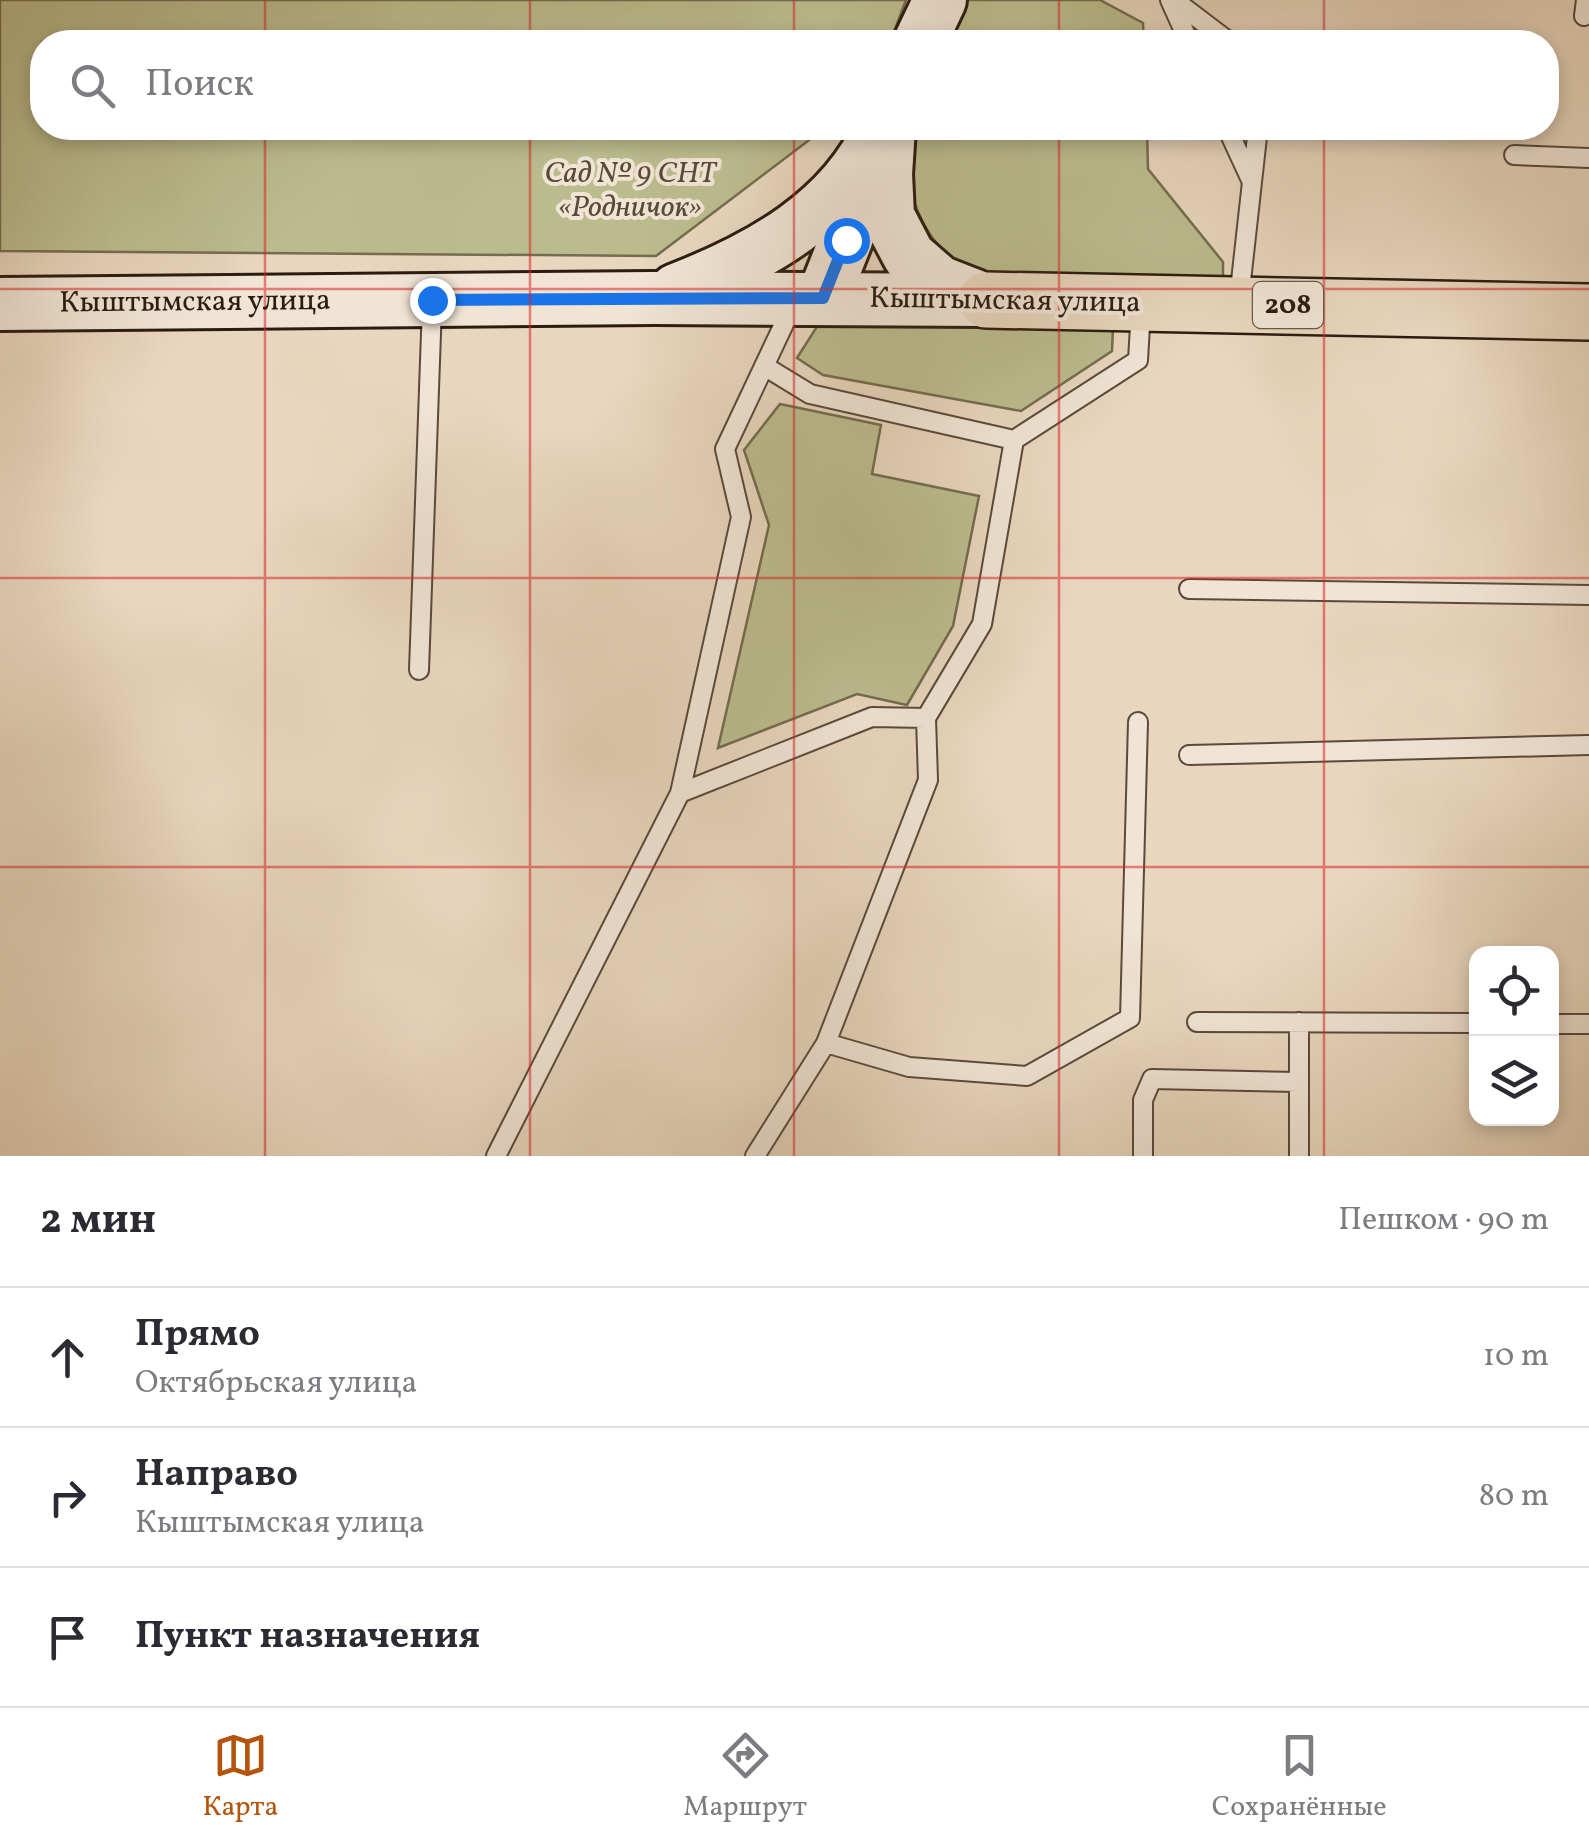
<!DOCTYPE html>
<html lang="ru">
<meta charset="utf-8">
<style>
:root{--surface:#fff;--page:#f2f2f3;--text:#2b2b33;--muted:#7c7c81;--line:#e1e1e2;--accent:#b45309}
body{margin:0;font-family:Vollkorn,serif;background:var(--page);color:var(--text)}
.controls{position:absolute;right:30px;bottom:30px;display:grid;overflow:hidden;border-radius:20px;box-shadow:0 5px 15px #0003}
.controls button{width:90px;height:90px;display:grid;place-items:center;padding:0;border:0;border-bottom:2px solid var(--line);background:var(--surface);color:var(--text);font:50px sans-serif}
.stop{position:absolute;width:30px;height:30px;margin:-22px;border:8px solid #1a73e8;border-radius:50%;background:#fff}
.stop.end{background:#1a73e8;border-color:#fff;box-shadow:0 2px 10px #0008}
.list{margin:0;padding:0;list-style:none}
h2{display:flex;justify-content:space-between;align-items:center;height:130px;margin:0;padding:0 40px;font-size:42px}
h2 small{font-size:32px;font-weight:400;color:var(--muted)}
.list li{display:grid;grid-template-columns:65px 1fr auto;gap:30px;align-items:center;box-sizing:border-box;height:140px;padding:0 40px;border-top:2px solid var(--line)}
.list b{display:block;font-size:38px;white-space:nowrap}
.list p{margin:0;font-size:32px;white-space:nowrap;color:var(--muted)}
.list em{font-size:32px;font-style:normal;color:var(--muted)}
.icon{flex:none;width:55px;height:55px;fill:none;stroke:currentColor;stroke-width:2;stroke-linecap:round;stroke-linejoin:round}
.map{position:relative;flex:none;width:1589px;height:1156px;overflow:hidden}
.search{position:absolute;background:var(--surface);box-shadow:0 5px 15px #0003;left:30px;right:30px;top:30px;height:110px;display:flex;align-items:center;gap:25px;box-sizing:border-box;padding:0 35px;border-radius:40px;color:var(--muted);font-size:38px}
.sheet{height:550px;background:var(--surface)}
nav{display:flex;justify-content:space-around;align-items:center;box-sizing:border-box;height:140px;border-top:2px solid var(--line);background:var(--surface);font-size:28px;color:var(--muted)}
nav a{display:grid;justify-items:center;gap:5px}
nav .on{color:var(--accent)}
.map>svg:first-child{display:block}
.green{fill:#bbbc8e;stroke:#736c4e;stroke-width:2.5}
.lines{fill:none;stroke-linecap:round;stroke-linejoin:round}
.lane-casing{stroke:#5a4a3b;stroke-width:22}
.secondary-casing{stroke:#2b1c0f;stroke-width:58}
.primary-casing{stroke:#2b1c0f;stroke-width:60}
.lane{stroke:#f0e4d5;stroke-width:18}
.secondary{stroke:#f0e4d5;stroke-width:52}
.primary{stroke:#e8d6be;stroke-width:55}
.route{stroke:#1a73e8;stroke-width:12}
.grid{fill:none;stroke:#d62828;stroke-width:2.5;stroke-opacity:0.55}
.labels{text-anchor:middle;dominant-baseline:central;stroke-width:8;stroke-linejoin:round;paint-order:stroke}
.shield{fill:#f0e4d5;stroke:#66584a;stroke-width:2.5}
.shield-label{font-size:28px;font-weight:bold;fill:#2b1c0f}
.park-label{font-size:30px;font-style:italic;fill:#564c35;stroke:#f0e4d5}
.street-label{font-size:30px;fill:#2b1c0f;stroke:#f0e4d5}
</style>
<div class="map">
<svg width="1589" height="1156" viewBox="0 0 1589 1156">
<rect width="100%" height="100%" fill="#e8d6be"/>
<filter id="stains"><feTurbulence type="fractalNoise" baseFrequency=".002" numOctaves="4"/><feColorMatrix values="0 0 0 0 .2 0 0 0 0 .09 0 0 0 0 .02 0 0 0 .5 -.17"/></filter>
<radialGradient id="worn" r=".72"><stop offset=".6" stop-color="#630" stop-opacity="0"/><stop offset="1" stop-color="#630" stop-opacity=".3"/></radialGradient>
<path class="green" d="M0,0H906L890,42H42V128H825L656,256L0,251Z
M966,0H1100L1143,23L1144,42H950Z
M920,128H1147L1148,169L1223,262V278L1000,275C993,274 984,274 977,272C940,263 909,210 910,174C910,159 915,141 920,128Z
M818,325L1113,327L1112,351L1021,411L823,375L797,358Z
M780,404L881,425L872,474L979,496L953,626L907,705L857,694L718,748L769,525L744,450Z"/>
<g class="lines">
<defs>
<path id="lane" d="M1170,0L1189,42
M1174,0L1224,38L1226,42
M1584,16L1586,0
M1227,128L1251,180
M1514,155L1589,158
M1239,299L1258,128
M764,366L810,394L1014,440
M1189,589L1589,595
M419,670L432,305
M1189,755L1589,745
M680,793L872,717L926,718
M1197,1022L1476,1023
M1299,1022V1156
M1552,1024H1589
M826,1043L909,1067L1027,1076L1130,1018L1138,722
M496,1156L680,793L741,517L725,449L792,307
M755,1156L826,1043L928,780L926,718L982,624L1014,440L1138,360L1141,309
M1143,1156V1100L1152,1079L1299,1082"/>
<g id="secondary">
<path d="M920,42L940,0"/>
<path d="M889,128L886,174L888,216L909,256L939,282L975,296"/>
<path d="M676,290C759,258 843,212 880,128"/>
<path d="M823,298L846,240L871,163"/>
<path id="s1" d="M0,304L654,298L986,300"/>
</g>
<path id="primary" d="M986,300L1589,312"/>
</defs>
<use href="#lane" class="lane-casing"/>
<use href="#secondary" class="secondary-casing"/>
<use href="#primary" class="primary-casing"/>
<use href="#lane" class="lane"/>
<use href="#secondary" class="secondary"/>
<use href="#primary" class="primary"/>
</g>
<g class="lines">
<path class="route" d="M432,300L823,298L846,240"/>
</g>
<path class="grid" d="M265,0V42M530,0V42M794,0V42M1059,0V42M1324,0V42M265,128V1156M530,128V1156M794,128V1156M1059,128V1156M1324,128V1156M0,289H1589M0,578H1589M0,867H1589"/>
<g class="labels">
<rect class="shield" x="1253" y="282" width="70" height="46" rx="8"/>
<g class="shield-label">
<text x="1288" y="305">208</text>
</g>
<g class="park-label">
<text x="630" y="174">Сад № 9 СНТ<tspan x="630" dy="34">«Родничок»</tspan></text>
</g>
<g class="street-label">
<text transform="translate(1005 301) rotate(1)">Кыштымская улица</text>
<text stroke="none"><textPath href="#s1" startOffset="195">Кыштымская улица</textPath></text>
</g>
</g>
<rect width="100%" height="100%" filter="url(#stains)"/>
<rect width="100%" height="100%" fill="url(#worn)"/>
</svg>
<div class="controls">
<button><svg class="icon" aria-label="locate" viewBox="0 0 24 24"><circle cx="12" cy="12" r="6"/><path d="M12 2v4M12 18v4M2 12h4M18 12h4"/></svg></button>
<button><svg class="icon" aria-label="layers" viewBox="0 0 24 24"><path d="M12 4l9 5-9 5-9-5zM3 14l9 5 9-5"/></svg></button>
</div>
<div class="stop" style="left:846px;top:240px"></div>
<div class="stop end" style="left:432px;top:300px"></div>
<div class="search"><svg class="icon" aria-label="search" viewBox="0 0 24 24"><circle cx="10" cy="10" r="6"/><path d="M15 15l6 6"/></svg>Поиск</div>
</div>
<section class="sheet">
<h2>2 мин<small>Пешком · 90 m</small></h2>
<ul class="list">
<li><svg class="icon" aria-label="ahead" viewBox="0 0 24 24"><path d="M12 20V5M6 11l6-6 6 6"/></svg><div><b>Прямо</b><p>Октябрьская улица</p></div><em>10 m</em></li>
<li><svg class="icon" aria-label="right" viewBox="0 0 24 24"><path d="M7 20v-9h11M14 6l5 5-5 5"/></svg><div><b>Направо</b><p>Кыштымская улица</p></div><em>80 m</em></li>
<li><svg class="icon" aria-label="arrive" viewBox="0 0 24 24"><path d="M6 21V4h12l-3 4 3 4H6"/></svg><div><b>Пункт назначения</b></div></li>
</ul>
</section>
<nav>
<a class="on"><svg class="icon" aria-label="map" viewBox="0 0 24 24"><path d="M3 6l6-2 6 2 6-2v14l-6 2-6-2-6 2zM9 4v14M15 6v14"/></svg>Карта</a>
<a><svg class="icon" aria-label="directions" viewBox="0 0 24 24"><path d="M12 3l9 9-9 9-9-9zM9 14v-3h6M13 9l2 2-2 2"/></svg>Маршрут</a>
<a><svg class="icon" aria-label="saved" viewBox="0 0 24 24"><path d="M7 4h10v16l-5-4-5 4z"/></svg>Сохранённые</a>
</nav>
